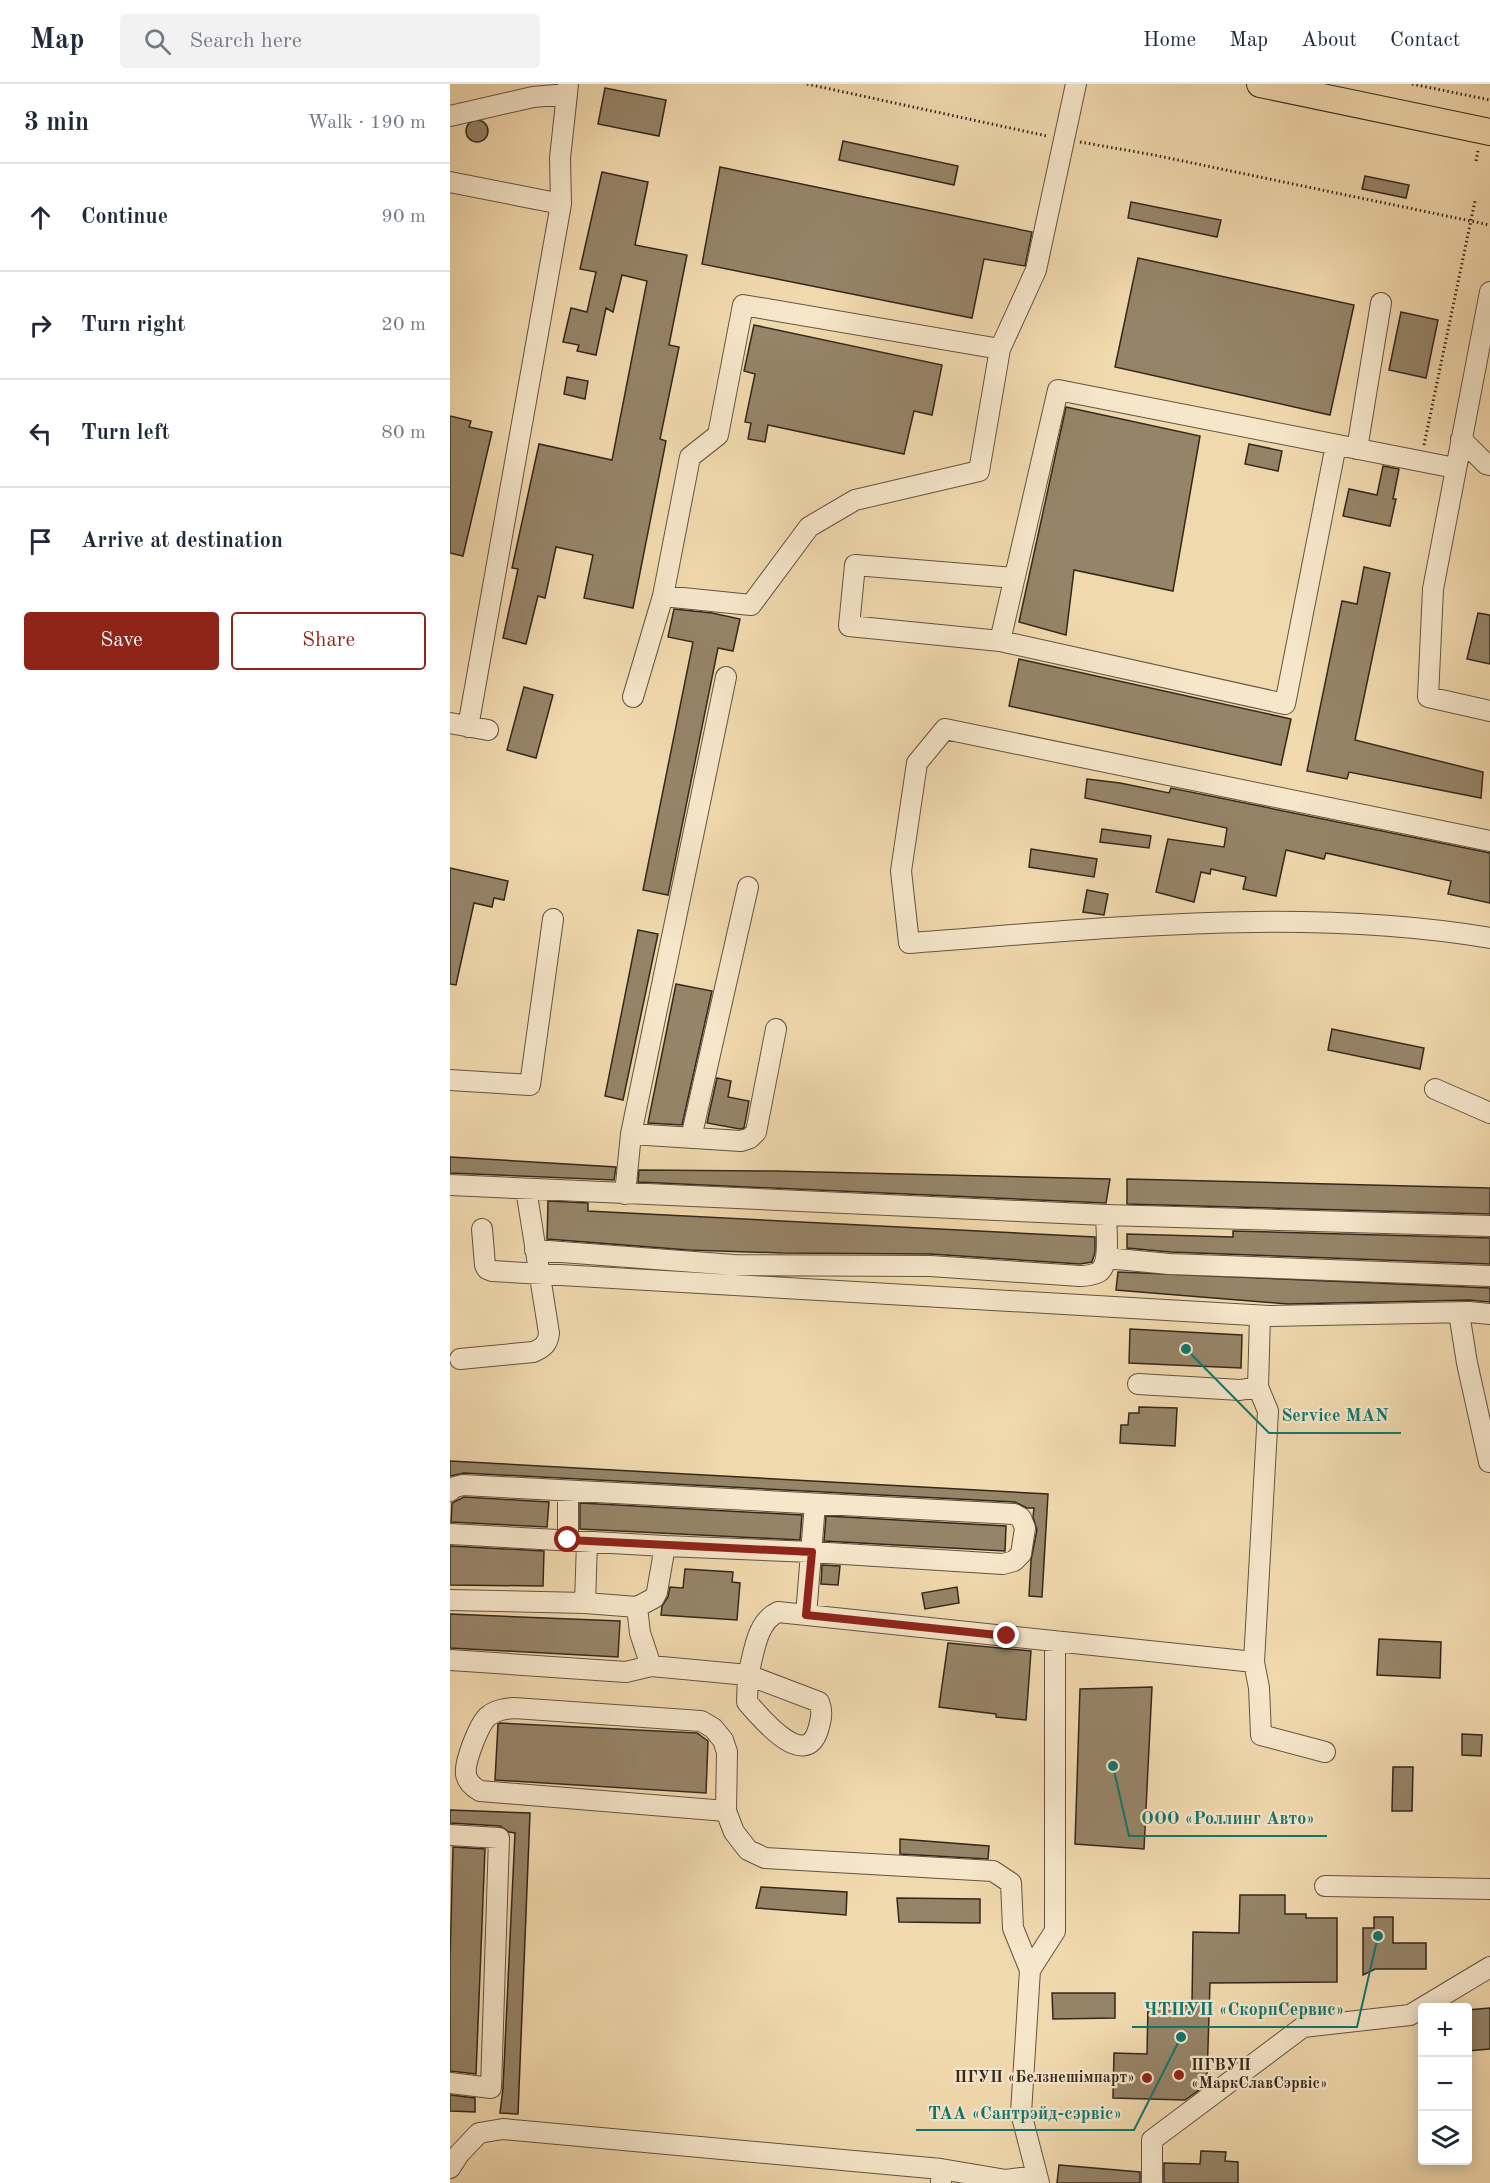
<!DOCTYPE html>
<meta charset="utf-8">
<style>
:root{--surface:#fff;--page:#f2f2f3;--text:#1f2937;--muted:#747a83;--line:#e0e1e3;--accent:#8f2418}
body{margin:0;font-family:"Old Standard TT",serif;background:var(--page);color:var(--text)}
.controls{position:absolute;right:18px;bottom:18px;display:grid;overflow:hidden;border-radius:6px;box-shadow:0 3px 15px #0003}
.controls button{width:54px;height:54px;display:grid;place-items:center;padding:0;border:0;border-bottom:2px solid var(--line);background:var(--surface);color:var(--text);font:30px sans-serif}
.stop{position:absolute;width:18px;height:18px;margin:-14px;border:4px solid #8f2418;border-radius:50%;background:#fff}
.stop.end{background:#8f2418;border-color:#fff;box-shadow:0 2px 6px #0008}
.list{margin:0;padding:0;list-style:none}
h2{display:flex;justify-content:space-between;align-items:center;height:78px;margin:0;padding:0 24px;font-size:26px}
h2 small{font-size:20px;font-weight:400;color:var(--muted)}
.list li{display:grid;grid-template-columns:39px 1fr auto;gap:18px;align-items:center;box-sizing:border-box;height:108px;padding:0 24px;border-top:2px solid var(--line)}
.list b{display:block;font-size:22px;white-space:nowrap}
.list em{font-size:20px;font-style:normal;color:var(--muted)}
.actions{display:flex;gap:12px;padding:18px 24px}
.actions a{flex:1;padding:14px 0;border:2px solid var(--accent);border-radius:6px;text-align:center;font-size:21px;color:var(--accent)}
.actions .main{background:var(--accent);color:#fff}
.icon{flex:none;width:33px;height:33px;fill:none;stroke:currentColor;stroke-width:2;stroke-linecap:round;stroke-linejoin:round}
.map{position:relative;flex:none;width:1040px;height:2099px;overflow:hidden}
header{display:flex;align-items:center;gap:36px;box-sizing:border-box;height:84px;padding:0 30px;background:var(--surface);border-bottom:2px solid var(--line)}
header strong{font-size:28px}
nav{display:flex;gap:33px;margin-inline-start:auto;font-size:21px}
.search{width:420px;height:54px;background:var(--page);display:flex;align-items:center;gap:15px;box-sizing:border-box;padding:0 21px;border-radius:6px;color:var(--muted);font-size:22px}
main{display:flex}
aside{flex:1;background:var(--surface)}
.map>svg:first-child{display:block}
.building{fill:#968468;stroke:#34281c;stroke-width:1.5}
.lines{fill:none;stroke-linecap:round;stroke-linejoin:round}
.minor-casing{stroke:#635440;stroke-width:22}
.major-casing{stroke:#34281c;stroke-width:28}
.path{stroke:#34281c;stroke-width:3;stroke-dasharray:1.5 3;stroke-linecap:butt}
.minor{stroke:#f6e6ca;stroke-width:20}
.major{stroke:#f1d9ae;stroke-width:26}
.route{stroke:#8f2418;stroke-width:8}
.poi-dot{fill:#8f2418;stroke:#f6e6ca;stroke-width:2}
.labels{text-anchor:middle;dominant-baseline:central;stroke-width:4.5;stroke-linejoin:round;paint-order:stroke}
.poi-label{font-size:16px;font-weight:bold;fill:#34281c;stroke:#f6e6ca;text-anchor:start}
.leader{fill:none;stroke:#0f766e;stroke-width:2}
.callout-dot{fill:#0f766e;stroke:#f6e6ca;stroke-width:2}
.callout-label{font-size:18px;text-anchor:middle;font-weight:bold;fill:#0f766e;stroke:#f6e6ca;stroke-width:4.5;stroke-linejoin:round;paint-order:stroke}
</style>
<header>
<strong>Map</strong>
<div class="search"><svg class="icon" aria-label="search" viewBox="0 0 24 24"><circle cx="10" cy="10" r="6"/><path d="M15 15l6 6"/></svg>Search here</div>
<nav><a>Home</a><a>Map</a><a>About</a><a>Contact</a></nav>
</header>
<main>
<aside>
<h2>3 min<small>Walk · 190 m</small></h2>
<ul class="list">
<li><svg class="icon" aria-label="ahead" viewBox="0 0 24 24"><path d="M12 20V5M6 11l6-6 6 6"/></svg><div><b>Continue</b></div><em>90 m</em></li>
<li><svg class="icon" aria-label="right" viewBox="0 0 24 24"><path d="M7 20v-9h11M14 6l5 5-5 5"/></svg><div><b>Turn right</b></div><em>20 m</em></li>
<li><svg class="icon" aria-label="left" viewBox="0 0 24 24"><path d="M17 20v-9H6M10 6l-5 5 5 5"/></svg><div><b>Turn left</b></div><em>80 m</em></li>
<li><svg class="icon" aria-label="arrive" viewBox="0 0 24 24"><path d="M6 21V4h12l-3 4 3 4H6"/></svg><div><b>Arrive at destination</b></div></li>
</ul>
<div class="actions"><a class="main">Save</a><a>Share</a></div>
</aside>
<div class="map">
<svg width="1040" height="2099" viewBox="0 0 1040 2099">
<rect width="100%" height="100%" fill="#f1d9ae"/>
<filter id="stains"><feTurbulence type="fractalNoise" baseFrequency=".00333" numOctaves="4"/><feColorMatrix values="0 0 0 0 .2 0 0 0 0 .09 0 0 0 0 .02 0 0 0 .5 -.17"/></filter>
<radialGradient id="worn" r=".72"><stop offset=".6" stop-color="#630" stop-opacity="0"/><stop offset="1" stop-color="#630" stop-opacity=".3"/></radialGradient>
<path class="building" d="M155,4L216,16L209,52L148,40Z
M16 47a11 11 0 1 1 22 0a11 11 0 1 1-22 0Z
M393,57L508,82L504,101L389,76Z
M270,83L582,148L575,182L534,175L522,234L252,180Z
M152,88L198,98L185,161L237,171L219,261L229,263L210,355L216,357L183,524L134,514L143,471L106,463L95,514L88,512L76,560L53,554L68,485L62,484L89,360L162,376L197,197L172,191L163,228L156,224L146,271L127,267L129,261L113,258L121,224L137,228L146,188L130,185Z
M915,92L959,101L956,114L912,105Z
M681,118L771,136L767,153L678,134Z
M688,174L904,221L880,331L665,283Z
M951,228L988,236L976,294L939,286Z
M304,241L492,281L482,331L464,327L454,370L318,341L315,358L298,355L301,339L295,338L305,290L294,287Z
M117,293L138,297L135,315L114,310Z
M616,323L750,352L723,507L624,486L616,551L569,538Z
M0,332L21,337L19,343L42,348L13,472L0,469Z
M799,360L832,367L828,387L795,380Z
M933,382L949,385L943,415H946L940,442L893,432L899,405L927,411Z
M914,483L940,489L905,656L1033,688L1031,714L899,688L897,695L857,687L892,517L907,520Z
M224,525L262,529L290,535L283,567L268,564L218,811L193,806L243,558L218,553Z
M1028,529L1040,531V580L1017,575Z
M569,575L841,635L831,681L559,622Z
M74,603L103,611L86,674L57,666Z
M637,695L670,699L719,709L721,704L1040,769V819L998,810L1001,797L876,769L874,775L836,766L826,812L793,805L796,793L761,785L760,790L751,788L744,818L706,808L718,755L774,763L777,744L635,714Z
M652,745L701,752L699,764L650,758Z
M581,765L647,775L644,793L579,783Z
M0,784L58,797L54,816L44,814L42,823L24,819L6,901L0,900Z
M637,806L658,810L654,831L633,828Z
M188,846L208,850L173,1016L155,1012Z
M226,900L262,907L232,1041L198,1039Z
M882,945L974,964L970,985L878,966Z
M267,994L281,997L278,1013L299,1017L294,1044L290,1045L257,1039Z
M0,1073L166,1083L164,1096L0,1089Z
M189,1086L326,1087L660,1095L656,1119L188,1098Z
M677,1095L1040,1104V1130L677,1120Z
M98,1117L138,1119V1127L645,1153V1168L642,1178L630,1180L480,1170L332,1169L239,1166L97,1155Z
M783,1147L1040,1154V1180L720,1168L677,1164V1150L783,1153Z
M668,1188L1040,1204V1218L1019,1216L838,1220L666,1206Z
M680,1245L792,1251L791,1284L679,1279Z
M689,1323L727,1324L725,1362L670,1359L671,1341H678L679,1329H689Z
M0,1377L598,1410L592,1513L579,1512L581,1476L587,1446L583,1433L584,1424H577L565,1418L14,1389L0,1392Z
M14,1413L99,1418L97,1443L1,1438L2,1419Z
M130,1419L352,1431L350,1456L130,1445Z
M376,1432L556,1442L555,1467L374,1457Z
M0,1462L94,1467L93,1502L0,1501Z
M372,1481L390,1482L388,1501L371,1500Z
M235,1485L283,1488L282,1498L290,1499L287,1536L211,1531L212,1522L218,1513L220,1503L233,1504Z
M507,1503L509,1519L475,1525L472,1509Z
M0,1530L170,1537L168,1573L0,1564Z
M929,1555L991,1558L990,1594L927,1591Z
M498,1559L581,1567L576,1636L546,1633V1630L489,1623Z
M702,1603L694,1765L625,1760L630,1605Z
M50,1639L247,1649L258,1657L256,1709L45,1696L48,1640Z
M1012,1650L1032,1651L1031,1672L1012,1671Z
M943,1683H963L962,1727H942Z
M0,1726L80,1729L68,2030L50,2029L53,2004L65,1749L59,1748L50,1742L0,1739Z
M450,1755L539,1762L538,1775L450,1770Z
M3,1763L35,1765L26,1990L0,1987V1877Z
M311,1803L397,1808L396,1831L306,1824Z
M790,1811H835V1830H856V1834H887V1898L760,1899L757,1995L749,1997V2006L735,2016L663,2014L664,1969L697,1970L698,1921L742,1922L743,1848L789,1849Z
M447,1814L530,1815V1839L449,1838Z
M924,1833H943V1859H976V1885H925L913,1891V1844H924Z
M602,1909H665V1934L603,1935Z
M1040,1924V1965L1017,1967V1926Z
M0,2011L25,2014V2028L0,2027Z
M751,2067L776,2068L775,2077L788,2078V2099H714V2079L750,2080Z
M609,2081L690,2088V2099H607Z"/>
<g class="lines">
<defs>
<path id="minor" d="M0,32L83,13L117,10L118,0
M0,98L111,120L18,643
M111,120L110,74L117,10
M1040,208L983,505L978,613L1040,627
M1011,355L1036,380L1040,381
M907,365L931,219
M564,494L405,481L399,542L550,557L835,620L886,361
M213,512L301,521L359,443L405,416L529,387L550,265L586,186L626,0
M550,557L608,306L1005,384
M183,613L213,512L240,373L268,351L293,221L550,265
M0,639L38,646
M1040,757L495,645L467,679L451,787L459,859C650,845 850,822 1040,854
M0,996L80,1001L103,835
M985,1005L1040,1029
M181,1050L291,1057L300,1054L306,1048L326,945
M241,1054L298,803
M0,1101L656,1131L1040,1142
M175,1110L181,1050L276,593
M32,1145L35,1181L37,1185L42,1187L819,1232L1019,1228L1040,1230
M85,1166L284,1181L480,1182L630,1192C636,1192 643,1191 649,1188C661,1179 656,1144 656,1131
M656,1174L719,1180L1040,1192
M1009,1229L1017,1279L1039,1378
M10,1275L83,1268C93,1264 98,1260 99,1249L76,1105
M688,1300L790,1306L808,1303L810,1232
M808,1303L818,1327L804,1578L809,1604L811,1651L875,1668
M0,1407L5,1403L13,1401L564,1430L571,1434L575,1444L571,1470L564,1477L553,1480L362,1468L215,1462L207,1508L204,1514L187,1523L190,1549L201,1582
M0,1450L215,1462
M118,1456V1408
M0,1516L135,1519L137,1458
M135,1519L187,1523
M356,1531L365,1420
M0,1576L176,1588L201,1582L298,1591C304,1570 306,1538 328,1528L804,1578
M298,1591L369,1618C373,1628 371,1636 368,1646C355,1688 310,1633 297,1618Z
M276,1727L30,1707C23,1703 17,1698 16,1690C14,1678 29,1641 37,1633C45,1626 54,1625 64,1624L251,1637L263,1644L273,1656L277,1668L276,1727L284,1748L298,1766L315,1774L543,1787L561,1799L563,1844L580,1886
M0,1751L49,1754L41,2004L0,1999
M875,1802L1040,1805
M0,2084L9,2070L29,2049L53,2045L491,2085
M491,2099V2085L556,2096L586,2092
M589,2099L571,2029L580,1886L605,1847V1557
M702,2099V2056L853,1943L960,1931L1040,1883"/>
<path id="major" d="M810,0L1040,48"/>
</defs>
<use href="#minor" class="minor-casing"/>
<use href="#major" class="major-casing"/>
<path class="path" d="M357,0L597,52
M962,0L1040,16
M630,58L704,71L1040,141
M1026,77L1028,67
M974,361L1025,117"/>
<use href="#minor" class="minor"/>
<use href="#major" class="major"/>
</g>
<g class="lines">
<path class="route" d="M118,1456L362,1468L356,1531L557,1552"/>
</g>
<g class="poi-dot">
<circle cx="729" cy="1991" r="6"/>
<circle cx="697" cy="1994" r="6"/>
</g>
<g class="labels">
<g class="poi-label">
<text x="741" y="1982">ПГВУП<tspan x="741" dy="18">«МаркСлавСэрвіс»</tspan></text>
<text x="685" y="1994" text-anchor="end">ПГУП «Белзнешімпарт»</text>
</g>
</g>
<path class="leader" d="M736 1265L819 1349H951M663 1682L679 1752H877M928 1852L907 1943H682M731 1953L684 2046H466"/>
<g class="callout-dot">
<circle cx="736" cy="1265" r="6"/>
<circle cx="663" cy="1682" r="6"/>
<circle cx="928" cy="1852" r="6"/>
<circle cx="731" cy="1953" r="6"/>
</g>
<g class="callout-label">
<text x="885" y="1337">Service MAN</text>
<text x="778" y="1740">ООО «Роллинг Авто»</text>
<text x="794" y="1931">ЧТПУП «СкорпСервис»</text>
<text x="575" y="2035">ТАА «Сантрэйд-сэрвіс»</text>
</g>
<rect width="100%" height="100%" filter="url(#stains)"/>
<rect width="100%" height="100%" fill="url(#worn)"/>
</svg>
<div class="controls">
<button>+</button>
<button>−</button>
<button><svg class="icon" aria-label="layers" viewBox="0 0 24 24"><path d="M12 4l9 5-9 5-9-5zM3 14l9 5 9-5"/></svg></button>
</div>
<div class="stop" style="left:118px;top:1456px"></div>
<div class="stop end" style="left:557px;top:1552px"></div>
</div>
</main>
